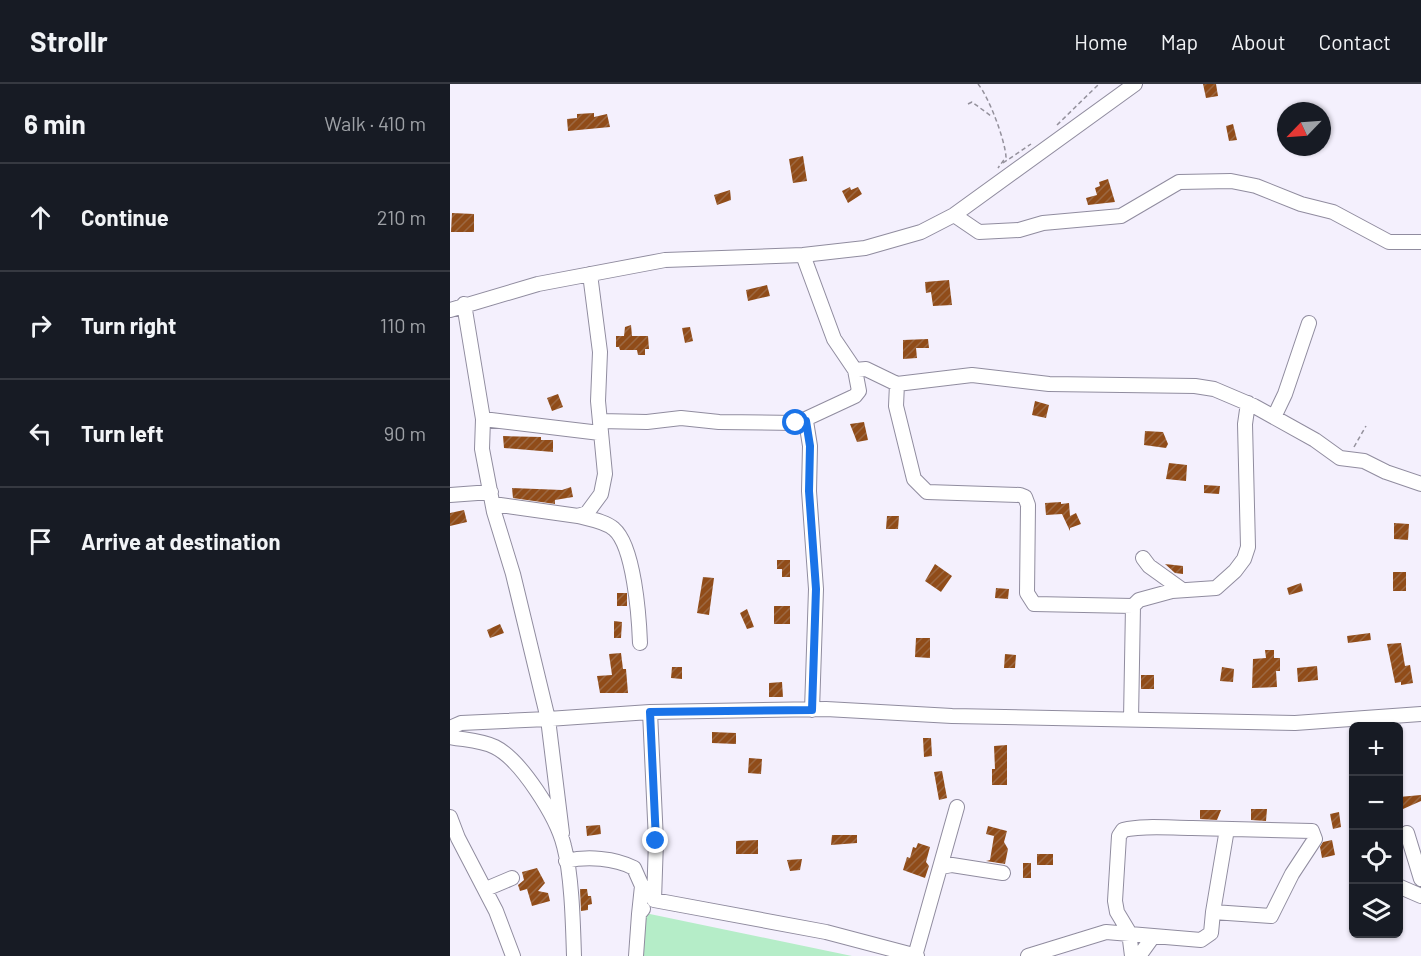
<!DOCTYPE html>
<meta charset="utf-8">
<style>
:root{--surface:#171b24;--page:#242831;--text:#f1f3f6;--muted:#9ea1a6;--line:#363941}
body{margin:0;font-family:Barlow,sans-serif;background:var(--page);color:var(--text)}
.controls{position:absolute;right:18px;bottom:18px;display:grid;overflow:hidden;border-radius:9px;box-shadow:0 2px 4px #0004}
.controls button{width:54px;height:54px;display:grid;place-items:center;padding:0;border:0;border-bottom:2px solid var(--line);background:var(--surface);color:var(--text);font:30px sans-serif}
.compass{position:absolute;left:827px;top:18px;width:54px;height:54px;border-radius:50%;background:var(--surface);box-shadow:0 2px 4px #0004;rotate:245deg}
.stop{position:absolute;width:18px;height:18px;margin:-14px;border:4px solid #1a73e8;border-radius:50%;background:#fff}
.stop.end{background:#1a73e8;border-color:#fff;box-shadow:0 2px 6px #0008}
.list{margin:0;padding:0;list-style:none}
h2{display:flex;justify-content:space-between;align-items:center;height:78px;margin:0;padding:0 24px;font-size:26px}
h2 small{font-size:20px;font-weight:400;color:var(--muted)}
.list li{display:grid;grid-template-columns:39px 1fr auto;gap:18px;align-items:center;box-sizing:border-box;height:108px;padding:0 24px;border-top:2px solid var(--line)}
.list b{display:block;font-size:22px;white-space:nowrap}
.list em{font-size:20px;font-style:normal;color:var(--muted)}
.icon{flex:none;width:33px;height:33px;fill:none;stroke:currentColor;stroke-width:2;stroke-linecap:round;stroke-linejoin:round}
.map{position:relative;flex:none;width:971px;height:872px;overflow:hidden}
header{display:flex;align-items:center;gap:36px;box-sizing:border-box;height:84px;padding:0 30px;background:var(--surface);border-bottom:2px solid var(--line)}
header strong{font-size:28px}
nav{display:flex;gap:33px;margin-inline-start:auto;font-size:21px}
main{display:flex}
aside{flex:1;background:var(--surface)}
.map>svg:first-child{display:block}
.pitch{fill:#b5edc8}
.building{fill:url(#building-hatch)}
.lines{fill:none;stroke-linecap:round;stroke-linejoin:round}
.minor-casing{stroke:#908c9f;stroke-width:16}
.path{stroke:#94919c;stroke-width:1.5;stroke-dasharray:4.5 3;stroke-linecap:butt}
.minor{stroke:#fff;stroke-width:14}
.route{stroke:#1a73e8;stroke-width:8}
</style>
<header>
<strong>Strollr</strong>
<nav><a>Home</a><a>Map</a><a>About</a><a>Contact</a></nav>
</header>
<main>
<aside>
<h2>6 min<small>Walk · 410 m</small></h2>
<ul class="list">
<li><svg class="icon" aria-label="ahead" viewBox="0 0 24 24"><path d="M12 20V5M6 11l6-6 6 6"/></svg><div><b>Continue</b></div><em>210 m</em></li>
<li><svg class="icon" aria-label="right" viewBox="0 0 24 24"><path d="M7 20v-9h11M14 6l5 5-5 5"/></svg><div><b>Turn right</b></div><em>110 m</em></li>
<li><svg class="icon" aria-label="left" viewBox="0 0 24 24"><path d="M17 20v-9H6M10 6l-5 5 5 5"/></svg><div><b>Turn left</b></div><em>90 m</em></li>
<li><svg class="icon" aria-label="arrive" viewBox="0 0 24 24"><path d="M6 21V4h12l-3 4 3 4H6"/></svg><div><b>Arrive at destination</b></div></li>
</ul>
</aside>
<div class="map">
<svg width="971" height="872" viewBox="0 0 971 872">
<defs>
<pattern id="building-hatch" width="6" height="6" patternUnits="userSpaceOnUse" patternTransform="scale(1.5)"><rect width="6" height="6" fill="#904c19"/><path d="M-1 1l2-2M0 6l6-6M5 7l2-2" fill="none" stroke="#9c6842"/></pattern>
</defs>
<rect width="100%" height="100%" fill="#f4f0fd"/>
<path class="pitch" d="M195,829L402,872H191Z"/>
<path class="building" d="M753,0H766L768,12L756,14Z
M144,29V33L157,30L160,43L118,47L117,35L127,34V30Z
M783,40L787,56L779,57L776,42Z
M353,72L357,97L343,99L339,75Z
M658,95L665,118L638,121L636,114L647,111L645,104L650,102L649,98Z
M400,103L401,106L408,103L412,110L398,119L392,107Z
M280,106L281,116L267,121L264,111Z
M2,129L24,130V148H1Z
M499,196L502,221L483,222L481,208L476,209L475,198Z
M317,201L320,212L298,217L296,206Z
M181,241L182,252H198L199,265H195V271H188L187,266H170L169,263H166V252H174L175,243Z
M240,243L243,257L235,259L232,244Z
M478,255L479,264H466L467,274L453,275V256Z
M108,310L113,323L102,327L97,314Z
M585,317L599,321L596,334L582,331Z
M414,338L418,356L407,358L400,340Z
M695,347L713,348L718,360L716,364L694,361Z
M53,352L91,353V356H103V368L54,364Z
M719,379L737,381L736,397L716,395Z
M754,401L770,402L769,410L754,409Z
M121,403L123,413L105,416V420L63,414L62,404L112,406Z
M611,418V420L619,419L620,432L626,429L631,440L620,444V447L612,430L596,431L595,419Z
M14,426L17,438L0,442V429Z
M437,432H449L448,445H436Z
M944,439L959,440L958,456L944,455Z
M327,476H340V493H332V485H327Z
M485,480L502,492L491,508L475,497Z
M715,480L733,482V490L725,489Z
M943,488H956V507H943Z
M253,493L264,494L259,531L247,529Z
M851,499L853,507L839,511L837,504Z
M546,504L559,505L558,515L545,514Z
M167,509H177V522H167Z
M324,522H340V540H324Z
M297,525L304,543L297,545L290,529Z
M164,537L172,538L171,554H164Z
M50,540L54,549L40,554L37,546Z
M920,549L921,556L898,559L897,552Z
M466,554H480V574L465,573Z
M951,559L955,582L960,581L963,599L951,601V598L945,599L937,560Z
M815,566H824V574H830V587H826L827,603L802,604L803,575L816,574Z
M171,569L173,585H176L178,609H150L147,592L162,591L159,570Z
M555,570L566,571L565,584H554Z
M867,582L868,596L848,598L847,584Z
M222,583H232V595L221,594Z
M772,583L784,585L783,598L770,597Z
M691,591H704V605H691Z
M332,598L333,613H319V599Z
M262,648L286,649V660L262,659Z
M473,654H481L482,672L474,673Z
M557,661V701H542V685H545L544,662Z
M299,674L312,675L311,690L298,689Z
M492,687L497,714L489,716L484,688Z
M971,711V717L953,725L951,723L949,713Z
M801,725H817L816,737L801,736Z
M750,726H771L767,736L750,735Z
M889,728L891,743L883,745L880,730Z
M150,741L151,750L137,752L136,742Z
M538,742L557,747L554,758L558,765L555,780L536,777L540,776L544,752L536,750Z
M382,751H407V759L381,761Z
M308,756V770H286V757Z
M882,756L885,771L872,774L870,763L873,758Z
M468,759L480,763L476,778L479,782L475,794L453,786L457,773L460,774L463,763L466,764Z
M587,770H603V781H587Z
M352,775L350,786L340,787L337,776Z
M573,779H581V794H573Z
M87,784L95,799L88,807L98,809L100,817L82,822L77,805L70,807L68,801L74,796L72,788Z
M130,805H137L138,812H141L142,820L138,821V826L131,827Z"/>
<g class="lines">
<defs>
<path id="minor" d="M504,131L529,148L569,146L593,139L671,132L729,98L781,97L806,102L851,120L883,128L939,158H971
M14,220L33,335L32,365L44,428L63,490L98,635L200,628
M0,226L88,200L215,176L353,171L415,164L471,148L504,131L685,0
M405,286L416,285L447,300L522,291L599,300L745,302L764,305L804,322L865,356L890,374L914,377L936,388L971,400
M447,300L446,322L464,395L477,408L570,411L575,413L578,421L577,509L584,520L683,522
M824,333L835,310L859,239
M33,335L150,349
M150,337L197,338L231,334L269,338L347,339L405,312L409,307L405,286L384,255L353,171
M356,337L360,362L359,407L366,505L362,626
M0,411L41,408
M43,420L128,432L137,429L151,410L155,390L148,317L150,268L140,190
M128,432C139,435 155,437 164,445C184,462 189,532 190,559
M693,474L699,482L731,505
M681,635L683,522L689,516L722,507L766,504L785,487L794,475L798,463L795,340L798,319
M0,644L11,639L98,635L112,749
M0,653C15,656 31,656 45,663C71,676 107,733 114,762C122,792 123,841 124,872
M0,733L8,754L46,827L63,872
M957,749L971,795
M116,777C137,772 165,774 184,784L192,802L189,830
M491,783L502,781L553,789
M948,802L971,812
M36,805L62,794
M186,872L189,830L193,825
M465,872L507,723
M467,872L376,848L204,816L206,757L200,628L376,625L502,632L845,639L971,630
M578,872L656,848L751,856L761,849L763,828
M682,872L679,848L667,828L665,817L669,752L673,746C693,741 720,744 742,744C782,745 822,746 862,747L865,755L842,790L821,832L763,828L777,745
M689,872L702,854"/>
</defs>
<use href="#minor" class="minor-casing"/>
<path class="path" d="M528,0C539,13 555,56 556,73L548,84
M518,20L522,18L541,32
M607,41L649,0
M553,79L581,60
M904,363L916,342"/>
<use href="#minor" class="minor"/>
</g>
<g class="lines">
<path class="route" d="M206,757L200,628L362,626L366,505L359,407L360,362L356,337L346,339"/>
</g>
</svg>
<div class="controls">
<button>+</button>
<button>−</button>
<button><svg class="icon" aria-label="locate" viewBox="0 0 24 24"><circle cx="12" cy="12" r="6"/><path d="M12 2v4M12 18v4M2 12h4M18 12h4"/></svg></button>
<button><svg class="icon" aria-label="layers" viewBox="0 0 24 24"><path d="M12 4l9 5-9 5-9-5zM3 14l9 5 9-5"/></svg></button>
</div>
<svg class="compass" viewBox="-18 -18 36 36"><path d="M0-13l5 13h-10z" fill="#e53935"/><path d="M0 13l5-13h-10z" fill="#9ea1a6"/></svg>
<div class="stop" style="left:346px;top:339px"></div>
<div class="stop end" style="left:206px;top:757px"></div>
</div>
</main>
